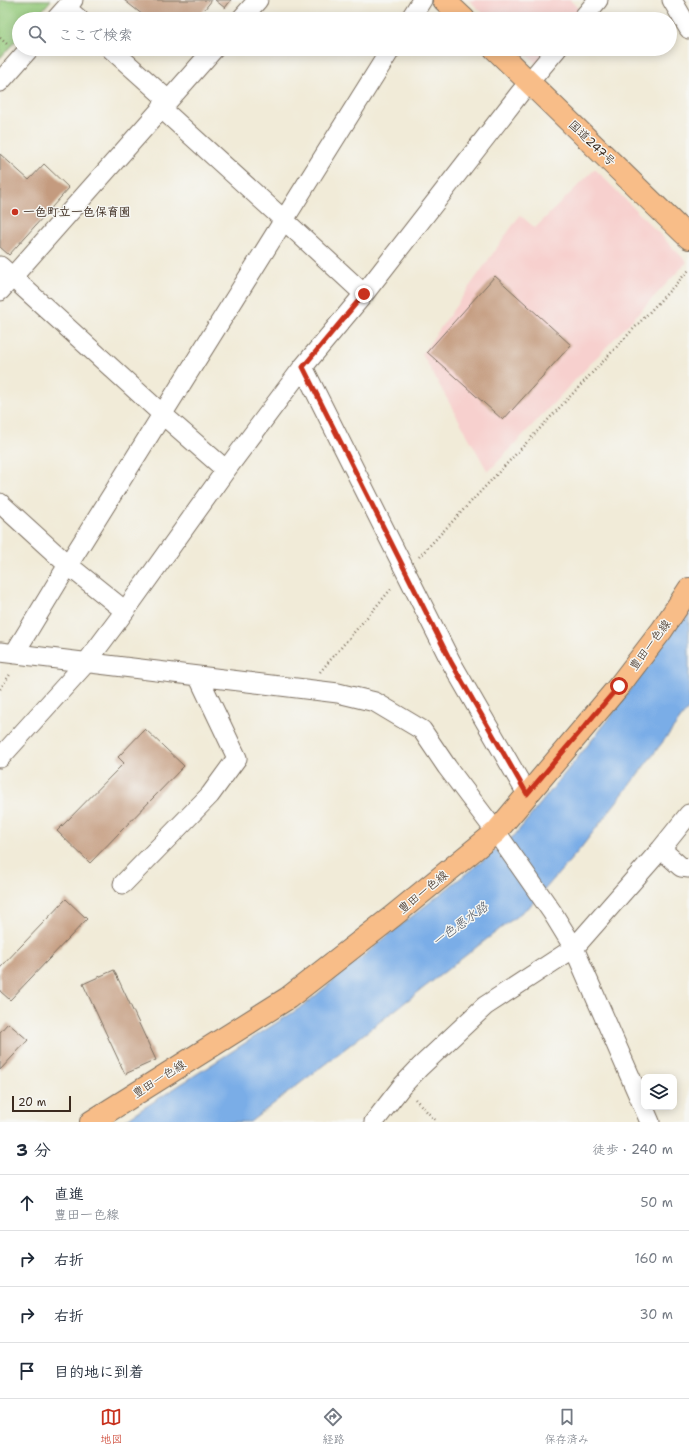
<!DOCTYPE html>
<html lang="ja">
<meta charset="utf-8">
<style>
:root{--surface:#fff;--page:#f2f2f3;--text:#1f2937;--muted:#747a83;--line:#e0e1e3;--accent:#c8321e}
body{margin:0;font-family:"Shantell Sans","Klee One",sans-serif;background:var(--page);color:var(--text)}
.controls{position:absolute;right:12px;bottom:12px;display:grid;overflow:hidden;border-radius:8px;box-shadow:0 2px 10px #0003}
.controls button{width:36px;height:36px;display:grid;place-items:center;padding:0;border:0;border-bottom:1px solid var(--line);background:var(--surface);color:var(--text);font:20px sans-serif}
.scale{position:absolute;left:12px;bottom:10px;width:59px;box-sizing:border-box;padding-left:4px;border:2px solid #3b2a1e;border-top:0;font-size:11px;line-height:14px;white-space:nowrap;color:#3b2a1e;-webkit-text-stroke:3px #f6f6f2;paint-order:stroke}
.stop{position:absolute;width:12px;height:12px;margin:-9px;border:3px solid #c8321e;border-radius:50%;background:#fff}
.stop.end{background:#c8321e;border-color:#fff;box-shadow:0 1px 4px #0008}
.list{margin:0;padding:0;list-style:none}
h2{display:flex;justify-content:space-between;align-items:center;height:52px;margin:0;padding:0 16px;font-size:17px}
h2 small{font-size:13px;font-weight:400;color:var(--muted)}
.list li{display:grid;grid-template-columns:26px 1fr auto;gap:12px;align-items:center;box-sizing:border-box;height:56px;padding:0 16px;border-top:1px solid var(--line)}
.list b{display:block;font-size:15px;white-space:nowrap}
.list p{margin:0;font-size:13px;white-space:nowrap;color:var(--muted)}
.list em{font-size:13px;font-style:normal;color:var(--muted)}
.icon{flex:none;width:22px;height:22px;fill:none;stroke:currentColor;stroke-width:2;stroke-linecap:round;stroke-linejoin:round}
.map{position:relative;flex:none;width:689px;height:1122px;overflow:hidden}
.search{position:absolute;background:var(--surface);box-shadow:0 2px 10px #0003;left:12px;right:12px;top:12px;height:44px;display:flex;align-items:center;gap:10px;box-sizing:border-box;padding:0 14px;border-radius:22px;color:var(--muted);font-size:15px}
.sheet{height:276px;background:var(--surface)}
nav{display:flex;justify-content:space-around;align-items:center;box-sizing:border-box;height:56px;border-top:1px solid var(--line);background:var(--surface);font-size:11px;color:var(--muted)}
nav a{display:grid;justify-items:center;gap:2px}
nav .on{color:var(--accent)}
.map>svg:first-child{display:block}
.built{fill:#f7d0ce}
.green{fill:#95cb7d;stroke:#687a4e}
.water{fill:#7aade7;stroke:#5a6c82}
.building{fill:#c49b7f}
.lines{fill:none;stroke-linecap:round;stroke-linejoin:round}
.minor-casing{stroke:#7b6e5f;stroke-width:21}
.major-casing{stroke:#7b6e5f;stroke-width:24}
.highway-casing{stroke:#7b6e5f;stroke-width:24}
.path{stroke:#7b6e5f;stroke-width:2.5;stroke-dasharray:1 3;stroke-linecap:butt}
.minor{stroke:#fff;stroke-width:19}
.major{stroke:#f8bd88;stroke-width:22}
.highway{stroke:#f8bd88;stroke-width:22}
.route{stroke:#c8321e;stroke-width:5}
.poi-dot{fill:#c8321e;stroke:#f6f6f2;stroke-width:1.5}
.labels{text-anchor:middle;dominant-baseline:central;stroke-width:3;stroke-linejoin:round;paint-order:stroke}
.street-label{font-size:12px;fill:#3b2a1e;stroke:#f6f6f2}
.poi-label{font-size:12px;font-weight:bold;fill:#3b2a1e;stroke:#f6f6f2;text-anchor:start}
.water-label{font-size:13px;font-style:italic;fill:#515864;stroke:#f6f6f2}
</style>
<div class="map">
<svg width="689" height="1122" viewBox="0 0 689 1122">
<rect width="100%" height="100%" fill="#f6f6f2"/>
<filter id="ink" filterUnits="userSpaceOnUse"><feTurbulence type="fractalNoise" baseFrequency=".025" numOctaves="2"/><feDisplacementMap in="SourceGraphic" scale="8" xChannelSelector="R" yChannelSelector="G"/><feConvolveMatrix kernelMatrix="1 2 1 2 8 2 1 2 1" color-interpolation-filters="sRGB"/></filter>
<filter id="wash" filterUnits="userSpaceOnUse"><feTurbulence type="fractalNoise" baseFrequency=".012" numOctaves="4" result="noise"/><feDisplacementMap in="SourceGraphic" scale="16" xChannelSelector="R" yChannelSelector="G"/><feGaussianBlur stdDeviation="0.9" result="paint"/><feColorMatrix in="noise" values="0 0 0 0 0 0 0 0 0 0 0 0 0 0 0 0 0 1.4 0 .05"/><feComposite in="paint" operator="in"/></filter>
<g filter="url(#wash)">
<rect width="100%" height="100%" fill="#f1ebd8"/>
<path class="built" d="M469,0H570L580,10L573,19H489Z
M521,49H550L538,65Z
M595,169L687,262L488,472L422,354L520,215L535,228Z"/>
<path class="green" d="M0,0H51L35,19H19V37L0,58Z"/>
<path class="water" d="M689,608V708L580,849L531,905L250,1122H122L303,1006L391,933L515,835L609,719Z"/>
<g id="blocks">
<path class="building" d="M124,0H212L197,19H148Z
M215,0H231L225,8Z
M0,154L29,180L44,164L69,188L9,255L0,247Z
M495,276L571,345L503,420L427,352Z
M145,729L184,766L90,863L57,831L124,763L118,757Z
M66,899L87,919L10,1000L0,991V968Z
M114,970L156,1060L125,1074L83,984Z
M8,1023L28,1040L0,1070V1032Z"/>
</g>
</g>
<g filter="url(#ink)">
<use href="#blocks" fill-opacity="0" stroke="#7b6e5f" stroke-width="1"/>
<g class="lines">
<defs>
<path id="minor" d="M672,0L689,29
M66,8L79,19
M56,19L73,0
M241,19L258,0
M410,19L422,0
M582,19L598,0
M111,49L168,100
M0,82L29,49
M161,108L284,220L364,294
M0,266L162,414L226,470
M0,291L214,49
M303,367L451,662L527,794
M0,503L68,565L125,611
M0,652L338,693L375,702L422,730L447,767L496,832L552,912L574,948L650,1122
M14,654L68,565L391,49
M0,758L86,663L125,611L226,470L303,367L364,294L520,93L557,49
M661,849L681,867L689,868
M123,884L210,795L237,758L198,676
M374,1122L402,1086L420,1067L485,1006L574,948L661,849L689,814"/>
<path id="major" d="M91,1122L288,998L393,916L496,832L619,686L662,630L689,589"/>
<path id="highway" d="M444,0L464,19
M495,49L689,238"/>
</defs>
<use href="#minor" class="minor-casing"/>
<use href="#major" class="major-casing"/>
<use href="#highway" class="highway-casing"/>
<path class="path" d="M0,38L8,45
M419,557L689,270
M320,672L392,588
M0,689L11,673
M415,1099L437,1122"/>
<use href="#minor" class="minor"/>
<use href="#major" class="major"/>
<use href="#highway" class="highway"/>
</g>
</g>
<g class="lines" filter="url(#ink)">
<path class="route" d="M364,294L303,367L451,662L527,794L619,686"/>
</g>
<circle class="poi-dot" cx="15" cy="212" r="4"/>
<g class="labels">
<g class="street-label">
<text transform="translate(592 143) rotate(44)">国道247号</text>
<text transform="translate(650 645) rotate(-53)">豊田一色線</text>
<text transform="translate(423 892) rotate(-39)">豊田一色線</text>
<text transform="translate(159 1079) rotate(-32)">豊田一色線</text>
</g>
<g class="poi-label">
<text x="23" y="212">一色町立一色保育園</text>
</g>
<g class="water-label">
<text transform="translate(460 924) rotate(-36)">一色悪水路</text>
</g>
</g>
</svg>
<div class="controls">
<button><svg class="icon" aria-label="layers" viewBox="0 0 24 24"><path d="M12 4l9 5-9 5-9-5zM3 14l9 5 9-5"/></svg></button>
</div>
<div class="scale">20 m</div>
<div class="stop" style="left:619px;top:686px"></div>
<div class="stop end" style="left:364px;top:294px"></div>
<div class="search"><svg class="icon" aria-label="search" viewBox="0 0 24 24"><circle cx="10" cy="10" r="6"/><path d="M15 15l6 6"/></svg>ここで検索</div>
</div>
<section class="sheet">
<h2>3 分<small>徒歩 · 240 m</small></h2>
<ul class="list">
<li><svg class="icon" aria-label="ahead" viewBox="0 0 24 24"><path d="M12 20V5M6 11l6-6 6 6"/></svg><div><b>直進</b><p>豊田一色線</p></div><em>50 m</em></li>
<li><svg class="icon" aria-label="right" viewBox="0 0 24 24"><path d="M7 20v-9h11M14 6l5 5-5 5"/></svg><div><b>右折</b></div><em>160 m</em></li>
<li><svg class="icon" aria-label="right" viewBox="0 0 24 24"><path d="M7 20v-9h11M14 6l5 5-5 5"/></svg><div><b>右折</b></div><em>30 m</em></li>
<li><svg class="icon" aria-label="arrive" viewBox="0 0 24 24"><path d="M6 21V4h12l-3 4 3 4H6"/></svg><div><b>目的地に到着</b></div></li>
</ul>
</section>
<nav>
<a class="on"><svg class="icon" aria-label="map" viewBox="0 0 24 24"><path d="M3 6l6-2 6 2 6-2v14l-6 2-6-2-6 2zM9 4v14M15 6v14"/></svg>地図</a>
<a><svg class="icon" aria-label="directions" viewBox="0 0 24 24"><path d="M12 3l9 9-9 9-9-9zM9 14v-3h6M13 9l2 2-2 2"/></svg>経路</a>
<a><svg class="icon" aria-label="saved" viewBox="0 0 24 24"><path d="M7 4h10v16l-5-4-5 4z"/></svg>保存済み</a>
</nav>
